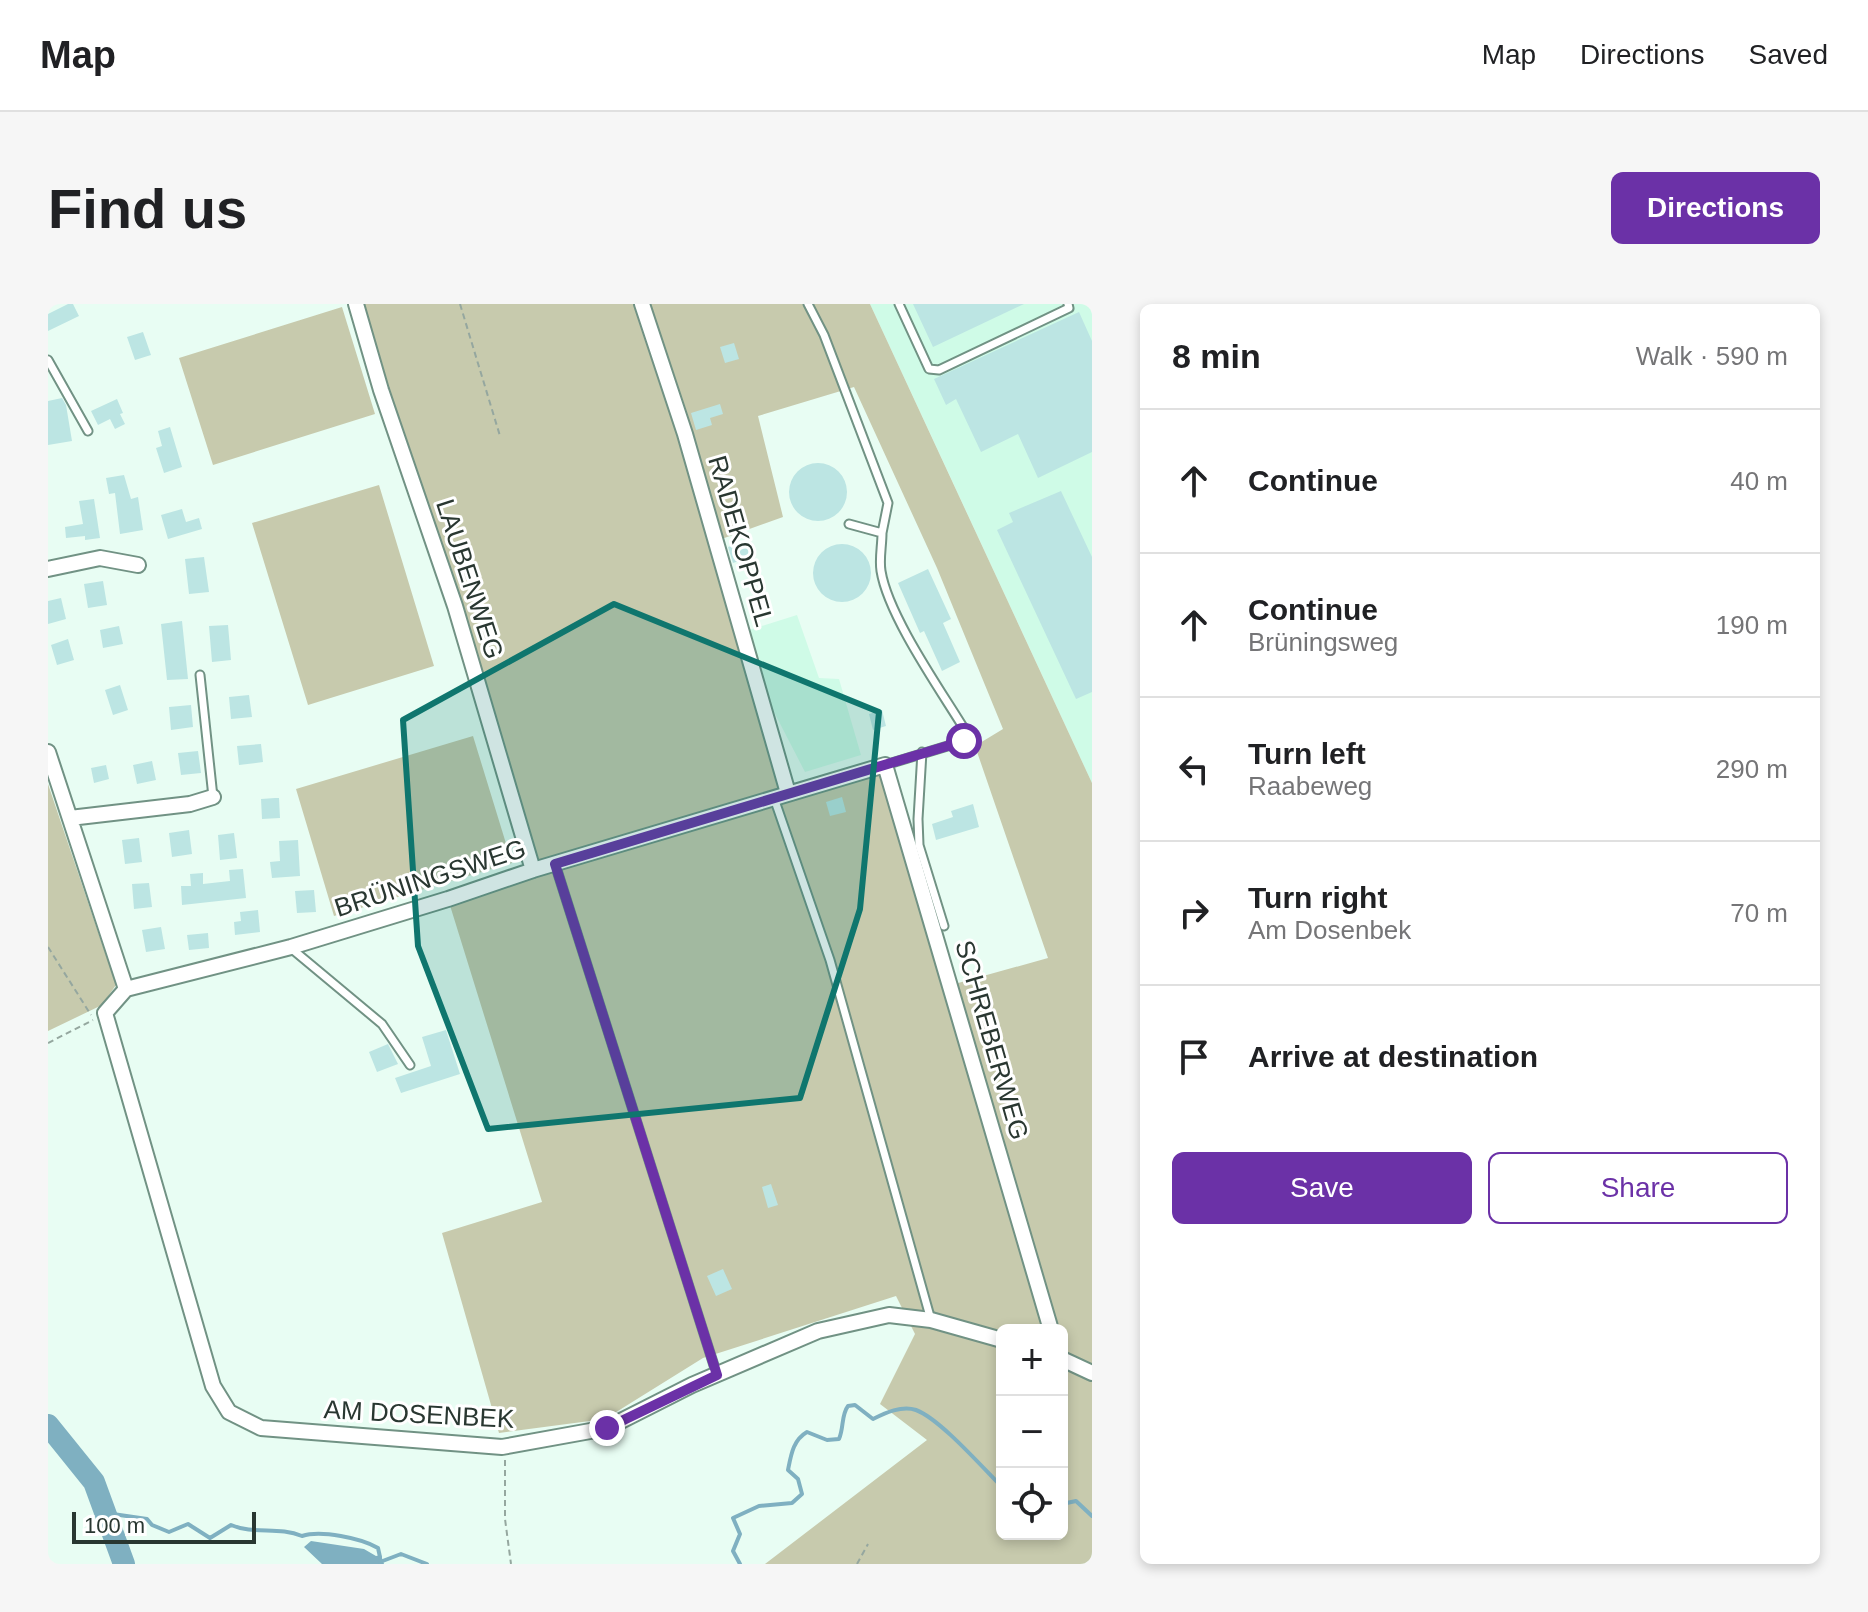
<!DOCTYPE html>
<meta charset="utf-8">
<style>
:root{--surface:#fff;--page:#f6f6f6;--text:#202124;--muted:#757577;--line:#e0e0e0;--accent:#6b31a7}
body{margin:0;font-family:Helvetica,sans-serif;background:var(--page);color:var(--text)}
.controls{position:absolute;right:24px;bottom:24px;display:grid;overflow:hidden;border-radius:12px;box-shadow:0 4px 12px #0003}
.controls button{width:72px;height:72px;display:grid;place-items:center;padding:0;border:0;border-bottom:2px solid var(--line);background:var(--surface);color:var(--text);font:40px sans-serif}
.scale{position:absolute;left:24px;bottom:20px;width:184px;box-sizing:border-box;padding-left:8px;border:4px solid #293731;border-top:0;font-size:22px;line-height:28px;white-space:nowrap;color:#293731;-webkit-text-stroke:6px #fff;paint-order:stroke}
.stop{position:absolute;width:24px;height:24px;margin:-18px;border:6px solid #6b31a7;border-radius:50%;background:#fff}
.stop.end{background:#6b31a7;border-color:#fff;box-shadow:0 2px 8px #0008}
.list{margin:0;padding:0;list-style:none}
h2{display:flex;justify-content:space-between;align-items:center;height:104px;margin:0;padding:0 32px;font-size:34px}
h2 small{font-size:26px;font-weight:400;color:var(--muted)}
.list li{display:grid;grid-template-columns:52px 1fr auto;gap:24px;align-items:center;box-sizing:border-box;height:144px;padding:0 32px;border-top:2px solid var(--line)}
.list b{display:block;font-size:30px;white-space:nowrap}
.list p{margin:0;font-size:26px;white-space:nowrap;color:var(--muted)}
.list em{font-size:26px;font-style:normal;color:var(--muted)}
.actions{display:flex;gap:16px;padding:24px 32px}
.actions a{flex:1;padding:18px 0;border:2px solid var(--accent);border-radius:12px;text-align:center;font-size:28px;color:var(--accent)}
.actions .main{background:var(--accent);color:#fff}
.icon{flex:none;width:44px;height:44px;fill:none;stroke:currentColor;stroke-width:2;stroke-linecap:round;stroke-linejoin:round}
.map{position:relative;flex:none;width:1044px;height:1260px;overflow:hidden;border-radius:12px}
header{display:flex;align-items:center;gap:48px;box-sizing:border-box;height:112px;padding:0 40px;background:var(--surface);border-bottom:2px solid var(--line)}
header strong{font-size:38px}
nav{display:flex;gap:44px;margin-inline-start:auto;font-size:28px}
.intro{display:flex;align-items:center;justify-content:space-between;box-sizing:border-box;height:192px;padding:0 48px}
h1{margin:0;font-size:56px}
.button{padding:20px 36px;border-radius:12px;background:var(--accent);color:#fff;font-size:28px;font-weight:700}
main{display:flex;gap:48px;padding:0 48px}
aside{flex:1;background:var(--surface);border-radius:12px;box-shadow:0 4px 12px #0003}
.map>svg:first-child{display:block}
.built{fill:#cffbe7}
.green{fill:#c7caad;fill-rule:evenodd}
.water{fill:#7fb0c1}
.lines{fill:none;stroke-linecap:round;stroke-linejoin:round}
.stream{stroke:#7fb0c1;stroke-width:4}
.river{stroke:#7fb0c1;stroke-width:22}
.building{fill:#bce5e3}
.service-casing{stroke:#719284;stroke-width:11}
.minor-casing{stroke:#719284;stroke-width:18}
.path{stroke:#95a79f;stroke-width:2;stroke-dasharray:6 4;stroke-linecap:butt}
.service{stroke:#fff;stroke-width:7}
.minor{stroke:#fff;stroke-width:14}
.route{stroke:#6b31a7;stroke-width:10}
.marked{fill:#0f766e;fill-opacity:0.2;stroke:#0f766e;stroke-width:6;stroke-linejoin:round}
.labels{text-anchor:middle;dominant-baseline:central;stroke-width:6;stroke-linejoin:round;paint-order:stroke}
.street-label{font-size:26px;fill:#293731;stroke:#fff}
</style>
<header>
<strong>Map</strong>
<nav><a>Map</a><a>Directions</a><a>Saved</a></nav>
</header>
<div class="intro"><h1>Find us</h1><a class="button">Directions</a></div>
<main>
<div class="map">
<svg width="1044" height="1260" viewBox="0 0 1044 1260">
<rect width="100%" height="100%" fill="#e8fdf3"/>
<path class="built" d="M822,0H1044V479L900,168Z
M749,311L771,374L791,375L813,451L757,468L725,406L701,326Z"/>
<path class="green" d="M308,0H822L1044,479V1260H717L879,1136L832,1100L867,1030L848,992L655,1054L557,1115L451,1129L394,929L494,898L400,595L485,566ZM806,83L889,264L955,425L927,442L1000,654L903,681L837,461L739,489L668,237L735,213L710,112ZM954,1026H1014V1230H954Z
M294,3L327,110L165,161L131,54Z
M331,181L386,362L260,401L204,219Z
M425,432L464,559L286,612L248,485Z
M0,480L68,681L54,701L0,727Z"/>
<path class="water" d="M263,1237L316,1245L328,1252L333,1251L336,1260H274L256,1243Z"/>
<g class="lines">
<path class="stream" d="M1014,1200L1028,1197L1044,1212
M58,1209L99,1215L104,1221L121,1228L140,1220L162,1234L183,1221C206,1231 231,1222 254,1232C273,1226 313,1234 330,1244L332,1253
M332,1258L353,1250L379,1260
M692,1260L685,1247L692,1230L685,1214L711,1202L744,1199L754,1190L750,1175L740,1166C743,1151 745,1136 759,1128L779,1136L791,1135C796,1124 793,1111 800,1102L807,1101L825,1115C837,1109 854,1101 868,1106C892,1115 934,1163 954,1183"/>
<path class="river" d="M0,1121L46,1178L76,1260"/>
</g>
<path class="building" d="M20,0H25L31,12L0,27V10Z
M865,0H976L885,43Z
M1031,8L1044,37V148L990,174L970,130L933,148L908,95L898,101L886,75Z
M95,28L103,51L87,56L79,33Z
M686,39L691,55L677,59L672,43Z
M14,94L18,101L24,137L0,141V97Z
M69,95L75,109L72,110L77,120L67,125L62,115L50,121L43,107Z
M672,100L675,110L662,114L664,121L648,126L643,109Z
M122,123L134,163L116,169L108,144L114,142L110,127Z
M741 188a29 29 0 1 1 58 0a29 29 0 1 1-58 0Z
M76,171L83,195L90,193L95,226L72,230L67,189L61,190L58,174Z
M1013,187L1044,253V388L1028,395L949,226L965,218L961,209Z
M46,195L52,234L37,236V232L18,234L17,223L35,220L31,197Z
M134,205L138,218L151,214L154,225L120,235L113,211Z
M698,237L703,253L685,259L680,243Z
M765 269a29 29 0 1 1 58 0a29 29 0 1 1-58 0Z
M156,253L161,288L141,290L137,255Z
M880,265L903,315L895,319L912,358L894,367L876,327L872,329L850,279Z
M55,277L59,301L40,304L36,280Z
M13,294L18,315L0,320V297Z
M134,317L140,375L119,376L113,320Z
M180,321L183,356L164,358L161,322Z
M71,322L75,340L55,344L52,326Z
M20,335L26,356L9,361L3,341Z
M72,381L80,406L65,411L57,386Z
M201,391L204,413L183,415L181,393Z
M143,401L145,423L123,426L121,403Z
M834,406L838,422L825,426L821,410Z
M213,440L215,458L191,461L189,442Z
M150,447L153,469L133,471L130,449Z
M104,457L108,476L89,480L85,461Z
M58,461L61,475L46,479L43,464Z
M794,493L798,508L782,512L778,498Z
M227,494H231L232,514L214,515L213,495Z
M925,500L931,523L888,536L884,520L905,513L903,507Z
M141,526L144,550L124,553L121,529Z
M186,529L189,554L172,556L170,531Z
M91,534L94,558L77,560L74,536Z
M250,536L252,572L224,574L222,558L232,557L231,537Z
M195,565L198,594L134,601L133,582H143L142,570L155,569V580L182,577L181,566Z
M101,579L104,603L86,605L84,580Z
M266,586L268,608L249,609L247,587Z
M210,606L212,628L187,631L186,618L193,617L192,608Z
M113,623L117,645L98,648L94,626Z
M160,629L161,644L141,646L139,631Z
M398,726L412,770L353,789L347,774L383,762L374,733Z
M340,740L350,760L329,768L321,748Z
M723,880L730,901L720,904L714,883Z
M675,965L684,985L668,992L659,972Z"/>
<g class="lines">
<defs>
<path id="service" d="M760,0L776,31L840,199L834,229
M851,0L881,65L891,66L1021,4L1020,0
M0,56L40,127
M801,220L834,229C834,242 831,255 833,267C840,311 891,384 915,423L916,437L837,461
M152,371L165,493
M874,448L870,515L871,541L896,622
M726,494L782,656L883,1016
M507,560L669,1071
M244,645L334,720L362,761"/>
<path id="minor" d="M308,0L333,86L407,302L485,566
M594,0L637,130L740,489
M0,265L52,254L90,261
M0,448L78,685
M22,514L142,500L165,493
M78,685L243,643L400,595L485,566L837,461L1003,1026
M78,685L57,709L165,1082L181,1108L213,1124L454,1143L559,1124L644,1081L770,1027L841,1011L883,1016L954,1036
M1014,1055L1044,1069"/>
</defs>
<use href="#service" class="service-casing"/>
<use href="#minor" class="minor-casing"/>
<path class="path" d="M412,0L452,132
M0,643L43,711
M0,739L45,716
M457,1156V1215L463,1260
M809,1260L820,1240"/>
<use href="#service" class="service"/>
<use href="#minor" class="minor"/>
</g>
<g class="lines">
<path class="route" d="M559,1124L669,1071L507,560L916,437"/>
</g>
<path class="marked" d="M566,300L831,408L812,605L752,794L440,825L370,642L355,416Z"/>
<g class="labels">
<g class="street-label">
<text transform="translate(693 237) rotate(74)">RADEKOPPEL</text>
<text transform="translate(422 275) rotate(72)">LAUBENWEG</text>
<text transform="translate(382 574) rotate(-18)">BRÜNINGSWEG</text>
<text transform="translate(944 736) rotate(74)">SCHREBERWEG</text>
<text transform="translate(371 1110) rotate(3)">AM DOSENBEK</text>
</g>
</g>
</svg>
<div class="controls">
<button>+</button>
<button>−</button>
<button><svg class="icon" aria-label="locate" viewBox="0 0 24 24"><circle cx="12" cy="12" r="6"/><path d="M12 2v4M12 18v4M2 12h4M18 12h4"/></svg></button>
</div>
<div class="scale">100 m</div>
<div class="stop" style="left:916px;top:437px"></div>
<div class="stop end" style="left:559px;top:1124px"></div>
</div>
<aside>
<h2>8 min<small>Walk · 590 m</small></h2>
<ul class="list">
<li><svg class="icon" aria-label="ahead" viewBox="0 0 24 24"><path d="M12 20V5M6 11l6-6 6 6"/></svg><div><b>Continue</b></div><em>40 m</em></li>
<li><svg class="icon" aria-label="ahead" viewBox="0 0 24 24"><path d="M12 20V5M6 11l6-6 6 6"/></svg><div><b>Continue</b><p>Brüningsweg</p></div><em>190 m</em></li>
<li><svg class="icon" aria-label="left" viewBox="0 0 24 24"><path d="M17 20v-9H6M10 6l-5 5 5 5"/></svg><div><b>Turn left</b><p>Raabeweg</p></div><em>290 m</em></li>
<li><svg class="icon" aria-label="right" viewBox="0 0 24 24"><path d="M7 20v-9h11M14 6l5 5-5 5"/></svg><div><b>Turn right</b><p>Am Dosenbek</p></div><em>70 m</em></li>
<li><svg class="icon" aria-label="arrive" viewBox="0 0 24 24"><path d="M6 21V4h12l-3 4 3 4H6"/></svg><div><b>Arrive at destination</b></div></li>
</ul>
<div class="actions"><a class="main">Save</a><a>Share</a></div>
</aside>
</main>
